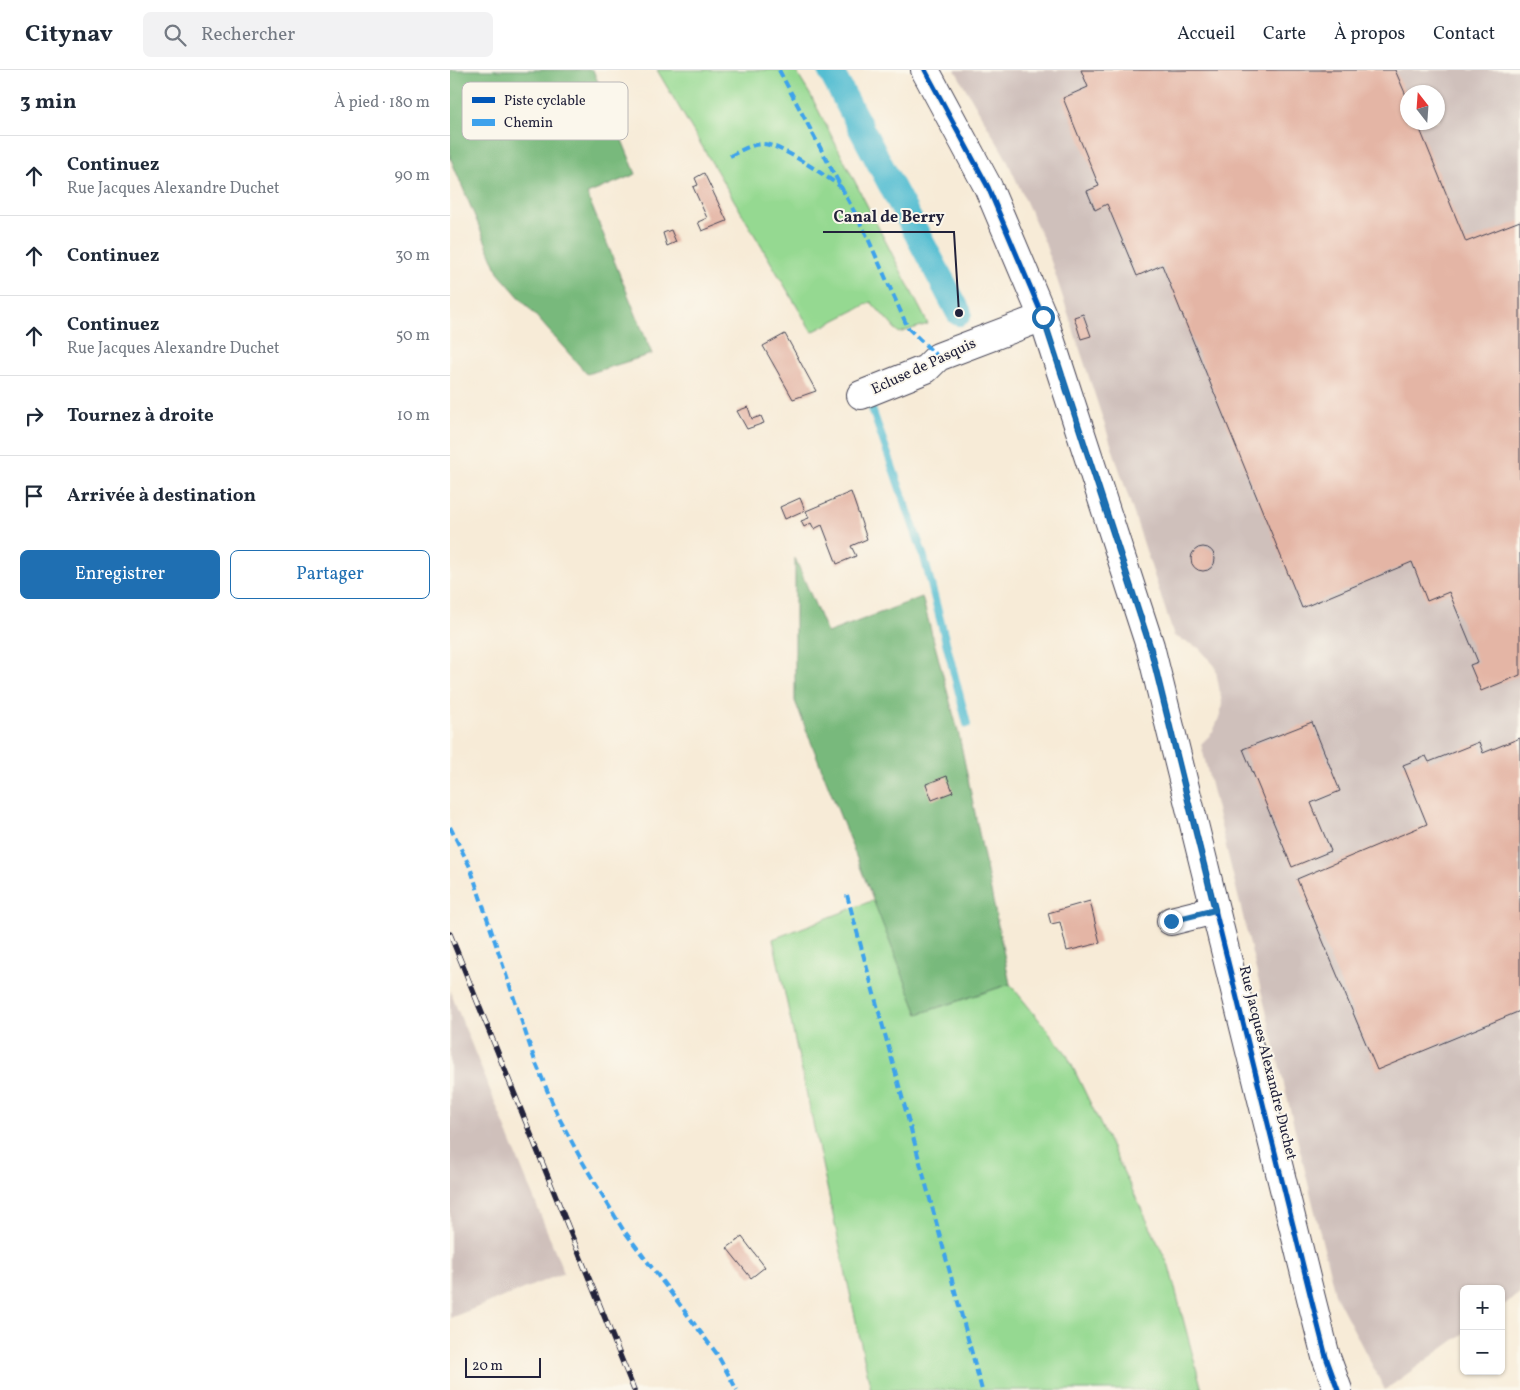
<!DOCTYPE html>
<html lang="fr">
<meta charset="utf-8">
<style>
:root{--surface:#fff;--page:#f2f2f3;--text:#1f2937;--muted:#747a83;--line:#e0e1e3;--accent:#1f6fb2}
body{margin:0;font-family:Vollkorn,serif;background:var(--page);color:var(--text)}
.controls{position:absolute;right:15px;bottom:15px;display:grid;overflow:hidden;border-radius:8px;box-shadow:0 1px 4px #0004}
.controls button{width:45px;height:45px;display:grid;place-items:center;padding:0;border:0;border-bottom:1px solid var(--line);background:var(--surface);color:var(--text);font:25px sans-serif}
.compass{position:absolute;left:950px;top:15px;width:45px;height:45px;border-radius:50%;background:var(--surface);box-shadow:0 1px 4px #0004;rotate:343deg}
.scale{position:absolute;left:15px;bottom:12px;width:76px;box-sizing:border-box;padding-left:5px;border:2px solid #22223b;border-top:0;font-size:14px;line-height:18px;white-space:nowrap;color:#22223b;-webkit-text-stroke:4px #fbf7ec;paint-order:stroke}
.stop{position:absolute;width:15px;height:15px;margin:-11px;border:4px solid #1f6fb2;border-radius:50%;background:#fff}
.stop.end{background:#1f6fb2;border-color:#fff;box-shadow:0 1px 5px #0008}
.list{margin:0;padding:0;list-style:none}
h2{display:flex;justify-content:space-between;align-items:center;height:65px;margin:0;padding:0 20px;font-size:21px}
h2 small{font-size:16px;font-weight:400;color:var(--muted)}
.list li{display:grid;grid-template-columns:32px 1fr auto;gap:15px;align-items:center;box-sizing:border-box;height:80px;padding:0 20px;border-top:1px solid var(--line)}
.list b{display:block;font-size:19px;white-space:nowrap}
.list p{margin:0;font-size:16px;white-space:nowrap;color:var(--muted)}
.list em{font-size:16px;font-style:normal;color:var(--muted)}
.actions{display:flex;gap:10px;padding:15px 20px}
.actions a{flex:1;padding:11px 0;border:1px solid var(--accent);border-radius:8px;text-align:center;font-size:18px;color:var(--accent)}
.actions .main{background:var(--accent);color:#fff}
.icon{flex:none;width:28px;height:28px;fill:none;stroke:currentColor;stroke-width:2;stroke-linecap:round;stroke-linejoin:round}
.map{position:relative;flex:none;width:1070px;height:1320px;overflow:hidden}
header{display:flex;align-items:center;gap:30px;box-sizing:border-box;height:70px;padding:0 25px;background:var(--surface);border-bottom:1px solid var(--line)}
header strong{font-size:24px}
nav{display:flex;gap:28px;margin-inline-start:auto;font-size:18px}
.search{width:350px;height:45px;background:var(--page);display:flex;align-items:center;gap:12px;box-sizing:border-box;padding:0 18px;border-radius:8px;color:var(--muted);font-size:19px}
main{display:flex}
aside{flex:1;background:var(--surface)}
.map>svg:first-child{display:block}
.industrial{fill:#cfc0bb;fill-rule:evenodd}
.green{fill:#95d991;stroke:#5c7e66}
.forest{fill:#78b97b;stroke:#4d6e5b}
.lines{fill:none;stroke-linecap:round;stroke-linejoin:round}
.stream{stroke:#55bed2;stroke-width:8}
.canal{stroke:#55bed2;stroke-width:26}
.building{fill:#e4b5a5}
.minor-casing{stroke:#424052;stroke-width:30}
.minor{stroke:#fff;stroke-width:28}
.rail-casing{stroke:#22223b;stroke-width:5.5}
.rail{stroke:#fbf7ec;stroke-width:4;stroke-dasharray:11;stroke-linecap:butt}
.quiet{stroke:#3ea2ec;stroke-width:4;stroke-dasharray:8 4;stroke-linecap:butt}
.cycleway-casing{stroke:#fbf7ec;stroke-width:8}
.cycleway{stroke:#0057b8;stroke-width:5}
.route{stroke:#1f6fb2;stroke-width:6}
.labels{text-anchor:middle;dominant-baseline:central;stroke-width:4;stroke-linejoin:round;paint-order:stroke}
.street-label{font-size:15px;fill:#22223b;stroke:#fbf7ec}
.key{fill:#fbf7ec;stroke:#bab7b7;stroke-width:1}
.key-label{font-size:14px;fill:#22223b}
.leader{fill:none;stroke:#22223b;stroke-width:2}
.callout-dot{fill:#22223b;stroke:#fbf7ec;stroke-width:2}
.callout-label{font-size:16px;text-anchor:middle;font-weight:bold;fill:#22223b;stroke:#fbf7ec;stroke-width:4;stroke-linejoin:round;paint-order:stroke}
</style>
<header>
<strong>Citynav</strong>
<div class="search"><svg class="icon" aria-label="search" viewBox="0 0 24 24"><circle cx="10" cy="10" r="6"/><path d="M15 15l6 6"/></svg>Rechercher</div>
<nav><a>Accueil</a><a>Carte</a><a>À propos</a><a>Contact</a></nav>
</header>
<main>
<aside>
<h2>3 min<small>À pied · 180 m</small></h2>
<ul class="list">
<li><svg class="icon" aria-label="ahead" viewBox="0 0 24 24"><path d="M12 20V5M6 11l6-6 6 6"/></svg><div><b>Continuez</b><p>Rue Jacques Alexandre Duchet</p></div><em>90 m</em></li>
<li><svg class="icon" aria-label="ahead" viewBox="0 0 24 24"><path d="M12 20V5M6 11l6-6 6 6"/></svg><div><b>Continuez</b></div><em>30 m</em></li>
<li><svg class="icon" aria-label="ahead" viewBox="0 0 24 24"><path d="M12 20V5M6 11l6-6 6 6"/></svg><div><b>Continuez</b><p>Rue Jacques Alexandre Duchet</p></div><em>50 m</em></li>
<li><svg class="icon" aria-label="right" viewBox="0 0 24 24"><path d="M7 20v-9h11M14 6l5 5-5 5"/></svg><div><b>Tournez à droite</b></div><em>10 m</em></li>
<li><svg class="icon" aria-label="arrive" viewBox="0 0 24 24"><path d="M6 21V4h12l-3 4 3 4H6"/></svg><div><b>Arrivée à destination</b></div></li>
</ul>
<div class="actions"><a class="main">Enregistrer</a><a>Partager</a></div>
</aside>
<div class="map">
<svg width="1070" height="1320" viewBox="0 0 1070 1320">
<rect width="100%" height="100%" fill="#fbf7ec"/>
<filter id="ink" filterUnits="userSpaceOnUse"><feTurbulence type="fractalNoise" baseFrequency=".02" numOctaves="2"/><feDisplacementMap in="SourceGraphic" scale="10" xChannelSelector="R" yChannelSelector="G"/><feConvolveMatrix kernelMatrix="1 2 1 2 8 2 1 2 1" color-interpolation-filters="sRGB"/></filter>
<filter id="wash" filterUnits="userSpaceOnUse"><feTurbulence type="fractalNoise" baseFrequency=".0096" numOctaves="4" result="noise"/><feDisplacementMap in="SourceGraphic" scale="20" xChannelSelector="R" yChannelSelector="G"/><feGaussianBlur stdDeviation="1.12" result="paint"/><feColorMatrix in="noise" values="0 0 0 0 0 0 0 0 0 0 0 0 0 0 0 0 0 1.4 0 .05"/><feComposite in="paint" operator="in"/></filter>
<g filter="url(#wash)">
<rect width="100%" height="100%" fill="#f7ebd7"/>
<path class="industrial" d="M505,0H1070V1223L1051,1237V1219H1014V1263L935,1320L885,1224L751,674L763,662L770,645L772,633L765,596L749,578L724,566L595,173L556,88ZM958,22H988V52H958Z
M0,921L114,1203L0,1248Z"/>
<path class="green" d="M207,0H345L361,26L478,254L449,263L421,232L362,262Z
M424,830L468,944L560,914L616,983L719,1196L752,1320H421L323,869Z"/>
<path class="forest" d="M0,0H143L186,104L137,124L202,284L137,304L49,204L0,87Z
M345,488L377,563L472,527L509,665L560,914L468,944L345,631Z"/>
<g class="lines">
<path class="stream" d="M422,339L474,487L517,654"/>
<path class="canal" d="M380,0L509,243"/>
</g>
<g id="blocks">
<path class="building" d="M631,0H945L958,30V52H967L1016,172L1070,151V605L1031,621L1020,595L1028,592L999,522L977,531L962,492L852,538L712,195L687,206L657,134L645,140L637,121L649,116L613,28L638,17Z
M254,103L277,151L252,161L248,152L257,148L243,117L248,115L245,108Z
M221,160L226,172L217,176L213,163Z
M633,244L641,266L631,269L624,247Z
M335,264L366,321L343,329L313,276Z
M298,337L302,349L311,346L314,353L297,359L287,341Z
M401,422L417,469L401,476L406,486L387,494L372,455L364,459L361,453L354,457L351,451L359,448L356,441Z
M350,428L355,440L335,449L330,437Z
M741 489a12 12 0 1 1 24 0a12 12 0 1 1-24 0Z
M862,652L890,721L861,733L881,781L842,797L793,679Z
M1070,668V941L927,1000L847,809L977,754L953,695L976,686L979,692L1029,672L1033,683Z
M497,706L503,722L482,730L476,714Z
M640,831L650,873L617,881L610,852L601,854L598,843Z
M292,1167L315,1197L301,1208L277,1178Z"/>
</g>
</g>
<g filter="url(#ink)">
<use href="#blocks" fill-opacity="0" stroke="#424052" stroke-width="1"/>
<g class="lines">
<defs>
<path id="minor" d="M475,0L538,117L593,247L700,576L861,1228L876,1287L888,1320
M411,325L476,299L488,287L593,247
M721,851L765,840"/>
</defs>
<use href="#minor" class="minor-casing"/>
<use href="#minor" class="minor"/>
<defs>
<path id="rail" d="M0,864L184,1320"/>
</defs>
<use href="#rail" class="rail-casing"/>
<use href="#rail" class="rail"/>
<path class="quiet" d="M329,0L416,164L458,258L488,287
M280,86C290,81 301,74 313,74C332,75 374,105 391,117
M0,757L20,797L85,991L107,1044L132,1091L172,1158L267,1284L287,1320
M397,825L532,1320"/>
<defs>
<path id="cycleway" d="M475,0L538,117L593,247L700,576L861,1228L876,1287L888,1320"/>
</defs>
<use href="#cycleway" class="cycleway-casing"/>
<use href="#cycleway" class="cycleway"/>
</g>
</g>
<g class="lines" filter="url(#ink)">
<path class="route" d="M593,247L700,576L765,840L721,851"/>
</g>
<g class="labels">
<g class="street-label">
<text transform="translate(474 297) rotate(-25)">Ecluse de Pasquis</text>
<text transform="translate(817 993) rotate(76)">Rue Jacques Alexandre Duchet</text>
</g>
</g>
<rect x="12" y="12" width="166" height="58" rx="8" class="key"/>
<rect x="22" y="27" width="23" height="6" fill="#0057b8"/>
<rect x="22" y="49" width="23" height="7" fill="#3ea2ec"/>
<g class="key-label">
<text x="54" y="35">Piste cyclable</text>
<text x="54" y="57">Chemin</text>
</g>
<path class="leader" d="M509 243L504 162H373"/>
<circle class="callout-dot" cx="509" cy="243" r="5"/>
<g class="callout-label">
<text x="439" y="152">Canal de Berry</text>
</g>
</svg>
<div class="controls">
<button>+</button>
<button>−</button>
</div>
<svg class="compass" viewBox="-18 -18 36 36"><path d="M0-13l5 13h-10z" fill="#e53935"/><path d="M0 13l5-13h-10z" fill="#747a83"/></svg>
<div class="scale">20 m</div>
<div class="stop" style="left:593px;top:247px"></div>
<div class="stop end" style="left:721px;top:851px"></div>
</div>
</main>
